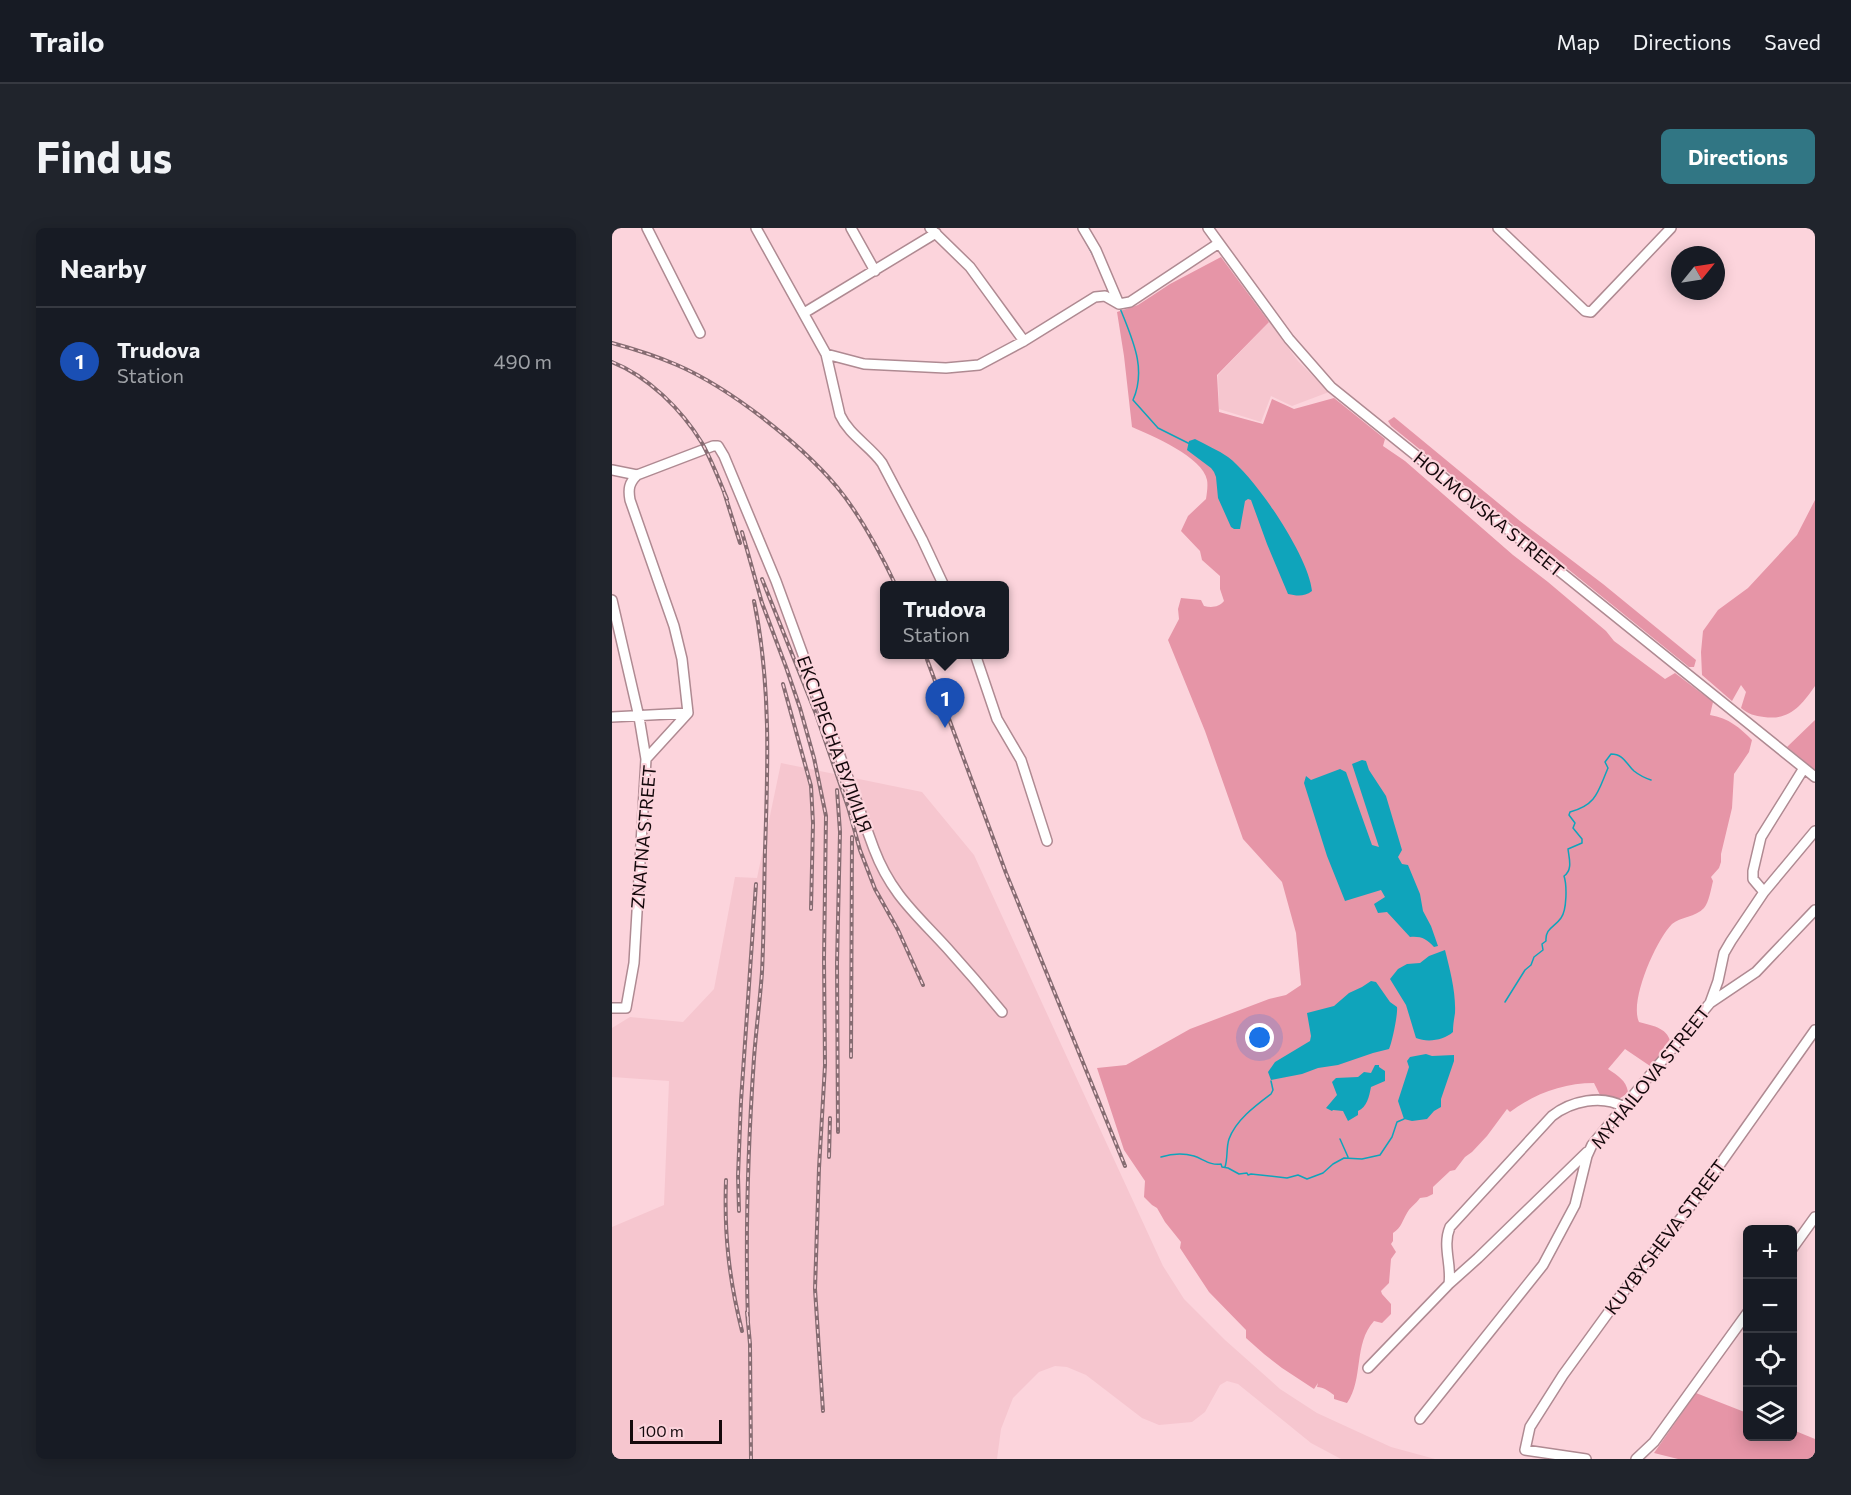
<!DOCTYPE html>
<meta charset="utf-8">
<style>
:root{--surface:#171b24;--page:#20242c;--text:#f1f3f6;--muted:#9ea1a6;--line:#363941;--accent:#317684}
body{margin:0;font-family:Commissioner,sans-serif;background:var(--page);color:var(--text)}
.controls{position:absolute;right:18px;bottom:18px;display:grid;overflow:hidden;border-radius:9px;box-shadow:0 3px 15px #0003}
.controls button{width:54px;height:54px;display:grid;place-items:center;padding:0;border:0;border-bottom:2px solid var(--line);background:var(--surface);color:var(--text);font:30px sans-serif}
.compass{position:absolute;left:1059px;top:18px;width:54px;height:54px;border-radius:50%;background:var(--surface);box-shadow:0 3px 15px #0003;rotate:60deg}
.scale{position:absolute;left:18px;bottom:15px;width:92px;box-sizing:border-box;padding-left:6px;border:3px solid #15090c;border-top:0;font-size:16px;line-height:21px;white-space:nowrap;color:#15090c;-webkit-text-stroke:4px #fcd4dc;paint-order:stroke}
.you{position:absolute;left:648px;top:810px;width:21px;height:21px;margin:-15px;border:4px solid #fff;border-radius:50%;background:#1a73e8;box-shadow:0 0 0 9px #1a73e833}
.badge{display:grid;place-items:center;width:39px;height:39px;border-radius:50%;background:var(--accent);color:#fff;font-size:20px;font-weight:700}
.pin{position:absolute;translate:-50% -50px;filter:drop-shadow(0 2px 3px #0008)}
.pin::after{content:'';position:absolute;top:32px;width:21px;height:18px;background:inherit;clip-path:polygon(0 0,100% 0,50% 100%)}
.popup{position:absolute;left:268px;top:353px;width:129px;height:78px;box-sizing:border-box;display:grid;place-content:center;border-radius:9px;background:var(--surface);filter:drop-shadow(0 2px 4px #0005);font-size:20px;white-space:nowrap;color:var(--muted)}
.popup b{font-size:22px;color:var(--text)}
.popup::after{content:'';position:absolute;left:50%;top:100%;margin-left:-12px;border:12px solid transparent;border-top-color:var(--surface)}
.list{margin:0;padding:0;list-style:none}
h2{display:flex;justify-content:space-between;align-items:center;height:78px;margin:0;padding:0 24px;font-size:26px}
h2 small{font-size:20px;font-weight:400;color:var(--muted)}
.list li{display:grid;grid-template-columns:39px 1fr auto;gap:18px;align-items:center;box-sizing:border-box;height:108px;padding:0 24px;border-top:2px solid var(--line)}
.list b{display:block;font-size:22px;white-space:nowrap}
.list p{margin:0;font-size:20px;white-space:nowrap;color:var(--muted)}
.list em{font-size:20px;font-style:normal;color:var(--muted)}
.icon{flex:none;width:33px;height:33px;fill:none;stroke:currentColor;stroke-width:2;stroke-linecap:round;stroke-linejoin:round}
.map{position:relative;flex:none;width:1203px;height:1231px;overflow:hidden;border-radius:9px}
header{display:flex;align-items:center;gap:36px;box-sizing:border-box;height:84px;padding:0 30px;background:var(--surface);border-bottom:2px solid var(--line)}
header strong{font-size:28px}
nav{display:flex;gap:33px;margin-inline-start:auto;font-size:21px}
.intro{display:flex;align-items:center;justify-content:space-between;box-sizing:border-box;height:144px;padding:0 36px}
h1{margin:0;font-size:42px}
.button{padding:15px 27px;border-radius:9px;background:var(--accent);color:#fff;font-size:21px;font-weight:700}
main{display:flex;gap:36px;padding:0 36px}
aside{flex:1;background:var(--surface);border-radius:9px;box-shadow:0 3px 15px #0003}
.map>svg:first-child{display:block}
.built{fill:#f6c6cf}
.green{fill:#e695a7}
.water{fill:#0fa4bb}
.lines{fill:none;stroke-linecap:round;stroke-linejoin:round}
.stream{stroke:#0fa4bb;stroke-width:1.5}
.minor-casing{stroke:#af8a92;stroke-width:12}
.minor{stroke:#fff;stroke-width:9}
.rail-casing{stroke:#866c72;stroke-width:4}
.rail{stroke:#fcd4dc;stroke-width:1.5;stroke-dasharray:4.5;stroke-linecap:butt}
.labels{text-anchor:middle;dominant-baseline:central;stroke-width:4.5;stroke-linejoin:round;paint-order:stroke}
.street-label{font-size:18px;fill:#15090c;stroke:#fcd4dc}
</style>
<header>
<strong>Trailo</strong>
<nav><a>Map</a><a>Directions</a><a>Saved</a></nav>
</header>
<div class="intro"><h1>Find us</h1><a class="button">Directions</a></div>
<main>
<aside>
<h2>Nearby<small></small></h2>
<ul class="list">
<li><span class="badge" style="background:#1a4fb4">1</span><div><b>Trudova</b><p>Station</p></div><em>490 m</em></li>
</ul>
</aside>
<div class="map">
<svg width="1203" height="1231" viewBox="0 0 1203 1231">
<rect width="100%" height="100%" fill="#fcd4dc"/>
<path class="built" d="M657,94L686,133L717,164L680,178L659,168L649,194L607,181L606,147Z
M169,535L310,564L362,627L551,1038L572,1071L613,1112L668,1161L705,1185L779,1219L823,1231H729L699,1215L626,1156L615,1153L608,1157L593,1184L580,1194L547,1197L530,1190L474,1147L455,1139L443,1138L427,1144L401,1170L389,1201L385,1231H0V999L52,977L57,853L0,849V800L18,789L71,794L102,761L123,649L145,650Z"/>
<path class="green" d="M609,29L657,94L605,147L607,184L651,196L660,171L682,181L722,170L773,211L771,218L793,233L901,327L936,354L994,403L1002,413L1053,451L1063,445L1101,474L1098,487C1117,490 1128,500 1140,512L1137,524L1122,546L1120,580L1109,626V634L1107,640L1099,649L1101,653C1099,661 1097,674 1092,680C1084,689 1068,689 1060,696C1044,712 1017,773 1027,794C1042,798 1057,800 1059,817L1041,840L1013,821L996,841C1006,848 1014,852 1016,864C1006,874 1002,872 989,869L982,855C951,855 922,866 898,884L895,881L875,908L860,924L853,929L843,942L838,943L821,959V966L815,969L808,970C804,976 798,979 795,985C790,993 790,999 781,1005V1013L779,1016L784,1024L779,1031L777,1055L769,1063L770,1066L779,1076V1086L770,1095L762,1093C741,1116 752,1151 735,1175L722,1171V1167C716,1163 712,1159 705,1159L706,1155L702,1161L670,1140L652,1126L634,1110V1102L597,1064L568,1020L569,1014L553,994L545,980L540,977L532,969L533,953L512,922L485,840L514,837L578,801L657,771L674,767L689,757L684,705L670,654L631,611L593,503L556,412L567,391L566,381L569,370L589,372L592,378C600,380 607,379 612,373L608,361V348L590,332L588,323L569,303L576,288L594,271C595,265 596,257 595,252C591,229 539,207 520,199L512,128L505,84L526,77L558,56Z
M782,189L908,293L991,356L1084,432L1082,439H1077L779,198L776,193Z
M1203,272V458C1190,477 1177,493 1152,489C1143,488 1136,486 1129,480L1134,464L1129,457L1120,473L1090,447L1089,424L1091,403L1106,382L1136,360L1185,307Z
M1203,492V542L1175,519Z
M1084,1165L1135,1185L1136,1208H1180L1181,1202L1203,1211V1231H1066L1042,1225Z"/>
<path class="water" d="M583,211C594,217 606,222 616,229C644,250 697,329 700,363C692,369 685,368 676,366L655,316L639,272L636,271L633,273L628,301H622L619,299L606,270L604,249L602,244L599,240L575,222L577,213Z
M750,532L754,533L757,542L774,568L790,622L786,629L790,636L796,637L808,666L811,683L819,698L826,718L822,719C815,711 809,708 798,709L775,684L766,685L762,676L773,669L769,662L733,673L715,628L692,555L694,548L699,552L728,541L734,544L760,617L767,619L740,536Z
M833,722C838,742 844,764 843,785C842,792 841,796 841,804C832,812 816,815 804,810L794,777L778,751L786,741L795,736L808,735L817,728Z
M759,753L764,754L778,774L785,779C786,786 780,815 777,821L761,825L726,837L706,840L690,846L659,852L656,844L663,834L698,813L699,808L695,785L722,778L737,765L750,759Z
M814,826L820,828L842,827V833L829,871V879L822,883L815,891L800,893L792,891L786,873L797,839L795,833L798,829Z
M763,837H767V839L773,843V853L759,859C757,869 755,879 746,883V887L736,893L731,883L721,882L720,883L714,880L725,867L720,854L724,850L746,849L752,844L759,845Z"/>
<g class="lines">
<path class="stream" d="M468,3L483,31
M508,80C520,111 535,140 521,172L546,200L578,216
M893,774L913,742L919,737L922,729L931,722L930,716L934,713C933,700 943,699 949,690C955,682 955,657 952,648C961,642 957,630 956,621L970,615V611L961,600L963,595L957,587L958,584C985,577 986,563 996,540L993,534L999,526C1012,526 1014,536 1022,543C1027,547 1033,550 1039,552
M728,911L736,929
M549,929C559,926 571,925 582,928C591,931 599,938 609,936L610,939L616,940L627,946L635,945L636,947L639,946L675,950L686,947L695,951L711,945L721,936L732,930L750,931L768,927L780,909L785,894L792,891
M613,939C616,930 614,920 617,911C624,892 643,878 659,866L661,862L659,853"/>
<defs>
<path id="minor" d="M35,0L88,105
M144,0L214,126L228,187C237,207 258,218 270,235L310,311L332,358
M239,0L263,43
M318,0L358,39L412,113
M471,0L484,22L507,76
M596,0L677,111L719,159L1203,549
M886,0L973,83L979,84L1059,0
M192,85L324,5
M214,126L252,136L334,140L367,137L412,113L483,69L493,68L507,76L518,74L607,15
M0,242L25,247
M0,372L27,489L34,531
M363,426L385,491L409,532L435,613
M0,489L76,485
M1152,664L1141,651V643L1149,609L1192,540
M1098,775L1106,753L1112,725L1119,713L1152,664L1203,603
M0,780H14L22,735L34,531L76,485L70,431L62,398L18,272C16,261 17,255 25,247L101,218H106L112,228L164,353L262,621C279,666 304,686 335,720C354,741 372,762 390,784
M1180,1021L1203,989
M837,1056L866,1030L975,924
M756,1140L837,1056C840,1037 830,1018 838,999L940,888C959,873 990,866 1012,879
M808,1191L931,1037L963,977L975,928L980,917L1098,775L1144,744L1203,682
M974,1231L913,1222L918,1199L951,1147L1020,1052L1077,980L1203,802
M1024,1231L1042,1214L1136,1084"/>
</defs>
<use href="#minor" class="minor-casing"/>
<use href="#minor" class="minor"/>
<defs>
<path id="rail" d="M0,115C22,121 44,128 65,137C118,160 188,215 225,259C249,288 268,324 284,358
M0,134C36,148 70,182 90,215C100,233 107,252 115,271
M112,264L128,315
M130,304L150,375L174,439L188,480L202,530L214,588L212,731L213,837L207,940L203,1061L211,1183
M150,351L204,486L236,579L248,622L263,661L286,702L311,757
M313,426L394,645L513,938
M171,456L199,558L201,595L199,681
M225,562L228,604L225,735L226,904
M239,829L240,609
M217,929L218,890
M114,952C112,1006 117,1051 130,1103
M127,983L126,948L129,873L144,656
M135,1084L138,1116L139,1231
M136,1093C133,1005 136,918 142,830C144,802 148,773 150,744C152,704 152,663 153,622C156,540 159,455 142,373"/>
</defs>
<use href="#rail" class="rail-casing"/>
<use href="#rail" class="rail"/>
</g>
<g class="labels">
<g class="street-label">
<text transform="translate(877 286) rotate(39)">HOLMOVSKA STREET</text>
<text transform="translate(223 516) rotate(70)">ЕКСПРЕСНА ВУЛИЦЯ</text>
<text transform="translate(31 609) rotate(-85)">ZNATNA STREET</text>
<text transform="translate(1038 849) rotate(-51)">MYHAILOVA STREET</text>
<text transform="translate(1053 1009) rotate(-53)">KUYBYSHEVA STREET</text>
</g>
</g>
</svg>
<div class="controls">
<button>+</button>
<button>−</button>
<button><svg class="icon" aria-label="locate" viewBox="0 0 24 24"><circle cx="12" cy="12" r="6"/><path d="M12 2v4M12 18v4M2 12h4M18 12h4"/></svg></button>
<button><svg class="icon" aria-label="layers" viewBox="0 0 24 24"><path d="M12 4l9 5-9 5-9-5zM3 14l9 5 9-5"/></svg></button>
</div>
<svg class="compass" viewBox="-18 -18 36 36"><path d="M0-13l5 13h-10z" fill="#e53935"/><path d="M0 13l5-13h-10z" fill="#9ea1a6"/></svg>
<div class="scale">100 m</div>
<div class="you"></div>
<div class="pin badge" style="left:333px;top:500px;background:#1a4fb4">1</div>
<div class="popup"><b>Trudova</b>Station</div>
</div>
</main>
